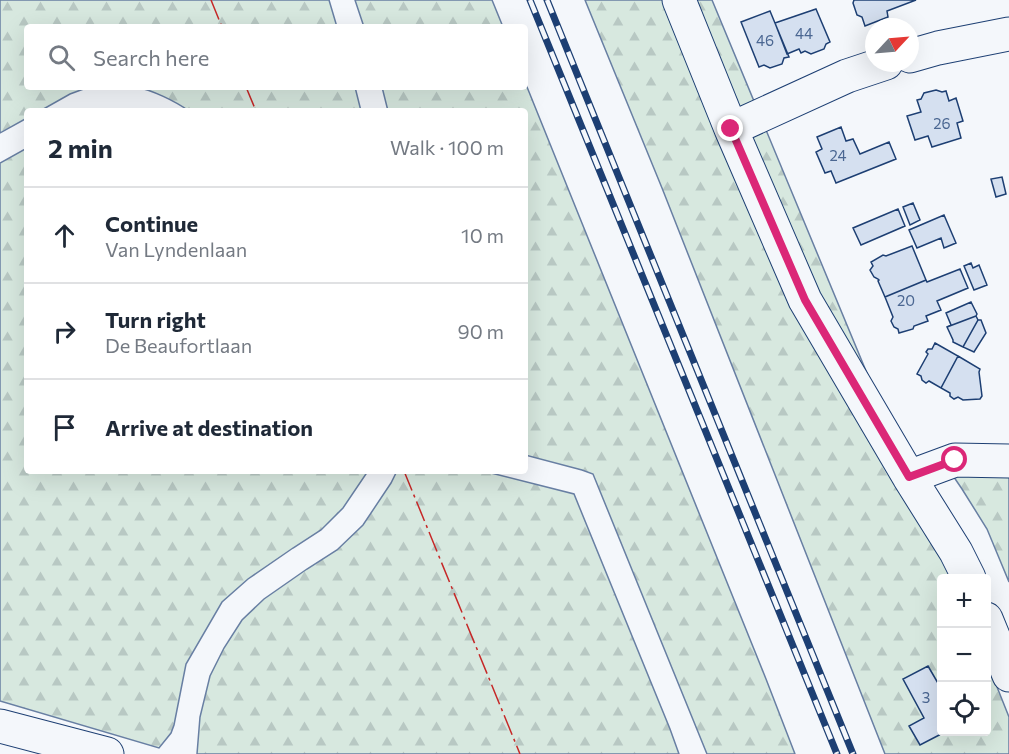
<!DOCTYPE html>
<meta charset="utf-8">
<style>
:root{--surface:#fff;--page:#f6f6f7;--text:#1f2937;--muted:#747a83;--line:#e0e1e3}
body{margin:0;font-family:Commissioner,sans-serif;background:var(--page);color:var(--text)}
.controls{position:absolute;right:18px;bottom:18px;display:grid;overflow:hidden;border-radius:6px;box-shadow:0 6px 24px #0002}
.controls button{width:54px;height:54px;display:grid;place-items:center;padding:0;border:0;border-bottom:2px solid var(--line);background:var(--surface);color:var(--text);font:30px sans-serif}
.compass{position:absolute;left:865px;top:18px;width:54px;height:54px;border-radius:50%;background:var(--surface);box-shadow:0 6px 24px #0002;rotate:64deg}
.stop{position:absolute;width:18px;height:18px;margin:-14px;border:4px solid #db2777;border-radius:50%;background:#fff}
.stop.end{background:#db2777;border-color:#fff;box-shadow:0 2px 6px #0008}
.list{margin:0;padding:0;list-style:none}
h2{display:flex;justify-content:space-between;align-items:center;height:78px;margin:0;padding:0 24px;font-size:26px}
h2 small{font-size:20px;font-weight:400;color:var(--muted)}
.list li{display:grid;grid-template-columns:39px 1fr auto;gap:18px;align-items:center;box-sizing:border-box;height:96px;padding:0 24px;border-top:2px solid var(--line)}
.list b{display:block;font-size:22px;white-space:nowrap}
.list p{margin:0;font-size:20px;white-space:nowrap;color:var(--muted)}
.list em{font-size:20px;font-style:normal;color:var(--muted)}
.icon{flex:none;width:33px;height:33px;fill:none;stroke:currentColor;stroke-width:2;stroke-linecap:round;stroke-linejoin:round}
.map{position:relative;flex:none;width:1009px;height:754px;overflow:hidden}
.search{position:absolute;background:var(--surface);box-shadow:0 6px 24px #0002;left:24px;top:24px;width:504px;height:66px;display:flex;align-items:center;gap:15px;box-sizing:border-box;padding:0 21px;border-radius:6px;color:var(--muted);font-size:22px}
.panel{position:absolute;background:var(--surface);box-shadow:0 6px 24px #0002;left:24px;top:108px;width:504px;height:366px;border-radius:6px}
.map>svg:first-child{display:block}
.forest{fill:url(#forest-firs);stroke:#687fa3;stroke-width:1.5}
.building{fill:#d5e0f0;stroke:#1d3f73;stroke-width:1.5}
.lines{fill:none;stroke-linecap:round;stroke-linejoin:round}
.minor-casing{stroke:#1d3f73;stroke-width:35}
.minor{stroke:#f4f7fb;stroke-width:33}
.rail-casing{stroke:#1d3f73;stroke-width:7}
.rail{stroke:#f4f7fb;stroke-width:4.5;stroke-dasharray:14;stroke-linecap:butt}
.power{stroke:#c62828;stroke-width:1.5;stroke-dasharray:21 4.5 3 4.5;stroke-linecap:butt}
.route{stroke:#db2777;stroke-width:8}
.labels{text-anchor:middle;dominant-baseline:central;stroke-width:4.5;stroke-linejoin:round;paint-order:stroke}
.number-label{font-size:15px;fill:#4b6792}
</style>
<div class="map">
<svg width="1009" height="754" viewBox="0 0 1009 754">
<defs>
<pattern id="forest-firs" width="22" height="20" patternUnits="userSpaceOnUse" patternTransform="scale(1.5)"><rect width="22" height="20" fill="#d7e8df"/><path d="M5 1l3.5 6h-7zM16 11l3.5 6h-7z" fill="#b8c8c3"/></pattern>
</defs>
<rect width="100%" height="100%" fill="#f4f7fb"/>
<path class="forest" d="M0,0H329L337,27H27V87H89L70,94L40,111H27V118L0,133Z
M355,0H492L503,27H364Z
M585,0H712L952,578H942V732H986L987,662L1009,717V754H885L662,188Z
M525,82L766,679L795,754H707L593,474L582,470L525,455V111H388L382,87H525Z
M136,87H355L361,111H189C175,101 152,90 136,87Z
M27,148V471H368L343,508L321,530L293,548L248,579L222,602L186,664L174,725L171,733L159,748L0,701V163Z
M1009,465V582L987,529L962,489L947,467Z
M397,471H483L574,494L670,729L679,754H197L200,717L210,676L224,648L242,620L264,599L307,569L337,550L363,525L391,483Z"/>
<path class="building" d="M854,0H916L887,11L888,17L865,26L862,17L857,15L853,3Z
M816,9L830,42L826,44L824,49L811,54L805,51L801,53L799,49L787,54L775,23Z
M770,11L789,57L784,58L782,64L770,68L764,65L759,67L741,22Z
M936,90L942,92L946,91L949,101L956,98L963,121L957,123L961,138L932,147L928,136L915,140L907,116L921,112L917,100L921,99L924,93Z
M841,127L846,141L853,139L860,154L889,142L896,159L836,183L831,171L825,173L816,152L822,149L817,137Z
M1002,177L1006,194L996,197L991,179Z
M913,203L920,220L910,225L903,207Z
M898,209L905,226L861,245L853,228Z
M944,215L956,243L944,248L941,238L917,248L909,230Z
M912,246L926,280L885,297L878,281L879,280L878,279L874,277L870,270L873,266L871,262L883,255L886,256Z
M971,263L973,268L979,265L987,285L974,290L964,266Z
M960,269L968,288L937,301L941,310L926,316L928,321L914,326L913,329L899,333L898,329L894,327L891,321L893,317L885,297L926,280L927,282Z
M971,302L977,314L976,316L947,327L951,325L946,313Z
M976,316L978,320L963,347L953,342V340L947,327Z
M978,320H981L986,333L974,352L963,347Z
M935,343L958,356L941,388L929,381L926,383L922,380L921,376L917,374L928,354L926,352L928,349H932Z
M958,356L980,369L979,372L982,396L980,399L963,400L958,397L954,399L950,396V393L941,388Z
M928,666L942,690V732H945L920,745L909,726L924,718L903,679Z"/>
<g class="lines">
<defs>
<path id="minor" d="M679,0L731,129L805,300L909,477L956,552L969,578
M910,56L938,48L1009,34
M731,129L847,76L886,63
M909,477L955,460L1009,461
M986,619L1009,675
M0,726L107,754"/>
</defs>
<use href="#minor" class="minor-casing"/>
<use href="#minor" class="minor"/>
<defs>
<path id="rail" d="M530,0L837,754
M547,0L853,754"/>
</defs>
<use href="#rail" class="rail-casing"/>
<use href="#rail" class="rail"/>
<path class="power" d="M211,0L222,27
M246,87L256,111
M404,471L520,754"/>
</g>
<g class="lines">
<path class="route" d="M731,129L805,300L909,477L955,460"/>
</g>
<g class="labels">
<g class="number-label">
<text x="804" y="33">44</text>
<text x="765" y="40">46</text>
<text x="942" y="123">26</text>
<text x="838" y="155">24</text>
<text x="906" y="300">20</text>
<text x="926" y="697">3</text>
</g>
</g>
</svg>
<div class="controls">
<button>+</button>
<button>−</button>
<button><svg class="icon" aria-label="locate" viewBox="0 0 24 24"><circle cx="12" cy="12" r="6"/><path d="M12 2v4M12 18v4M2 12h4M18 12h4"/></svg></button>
</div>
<svg class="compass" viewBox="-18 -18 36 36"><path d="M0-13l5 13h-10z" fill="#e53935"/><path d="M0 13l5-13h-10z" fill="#747a83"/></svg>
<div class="stop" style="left:955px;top:460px"></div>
<div class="stop end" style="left:731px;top:129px"></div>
<div class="search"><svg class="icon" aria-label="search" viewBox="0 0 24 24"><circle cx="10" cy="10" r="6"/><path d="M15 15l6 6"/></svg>Search here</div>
<section class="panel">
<h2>2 min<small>Walk · 100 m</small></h2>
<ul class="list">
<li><svg class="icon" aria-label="ahead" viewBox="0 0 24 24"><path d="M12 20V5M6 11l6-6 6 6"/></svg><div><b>Continue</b><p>Van Lyndenlaan</p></div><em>10 m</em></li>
<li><svg class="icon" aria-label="right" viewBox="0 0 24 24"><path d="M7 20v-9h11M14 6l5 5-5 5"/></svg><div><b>Turn right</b><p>De Beaufortlaan</p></div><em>90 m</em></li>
<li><svg class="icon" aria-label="arrive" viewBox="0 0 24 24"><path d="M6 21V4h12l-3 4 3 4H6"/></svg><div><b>Arrive at destination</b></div></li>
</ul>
</section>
</div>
